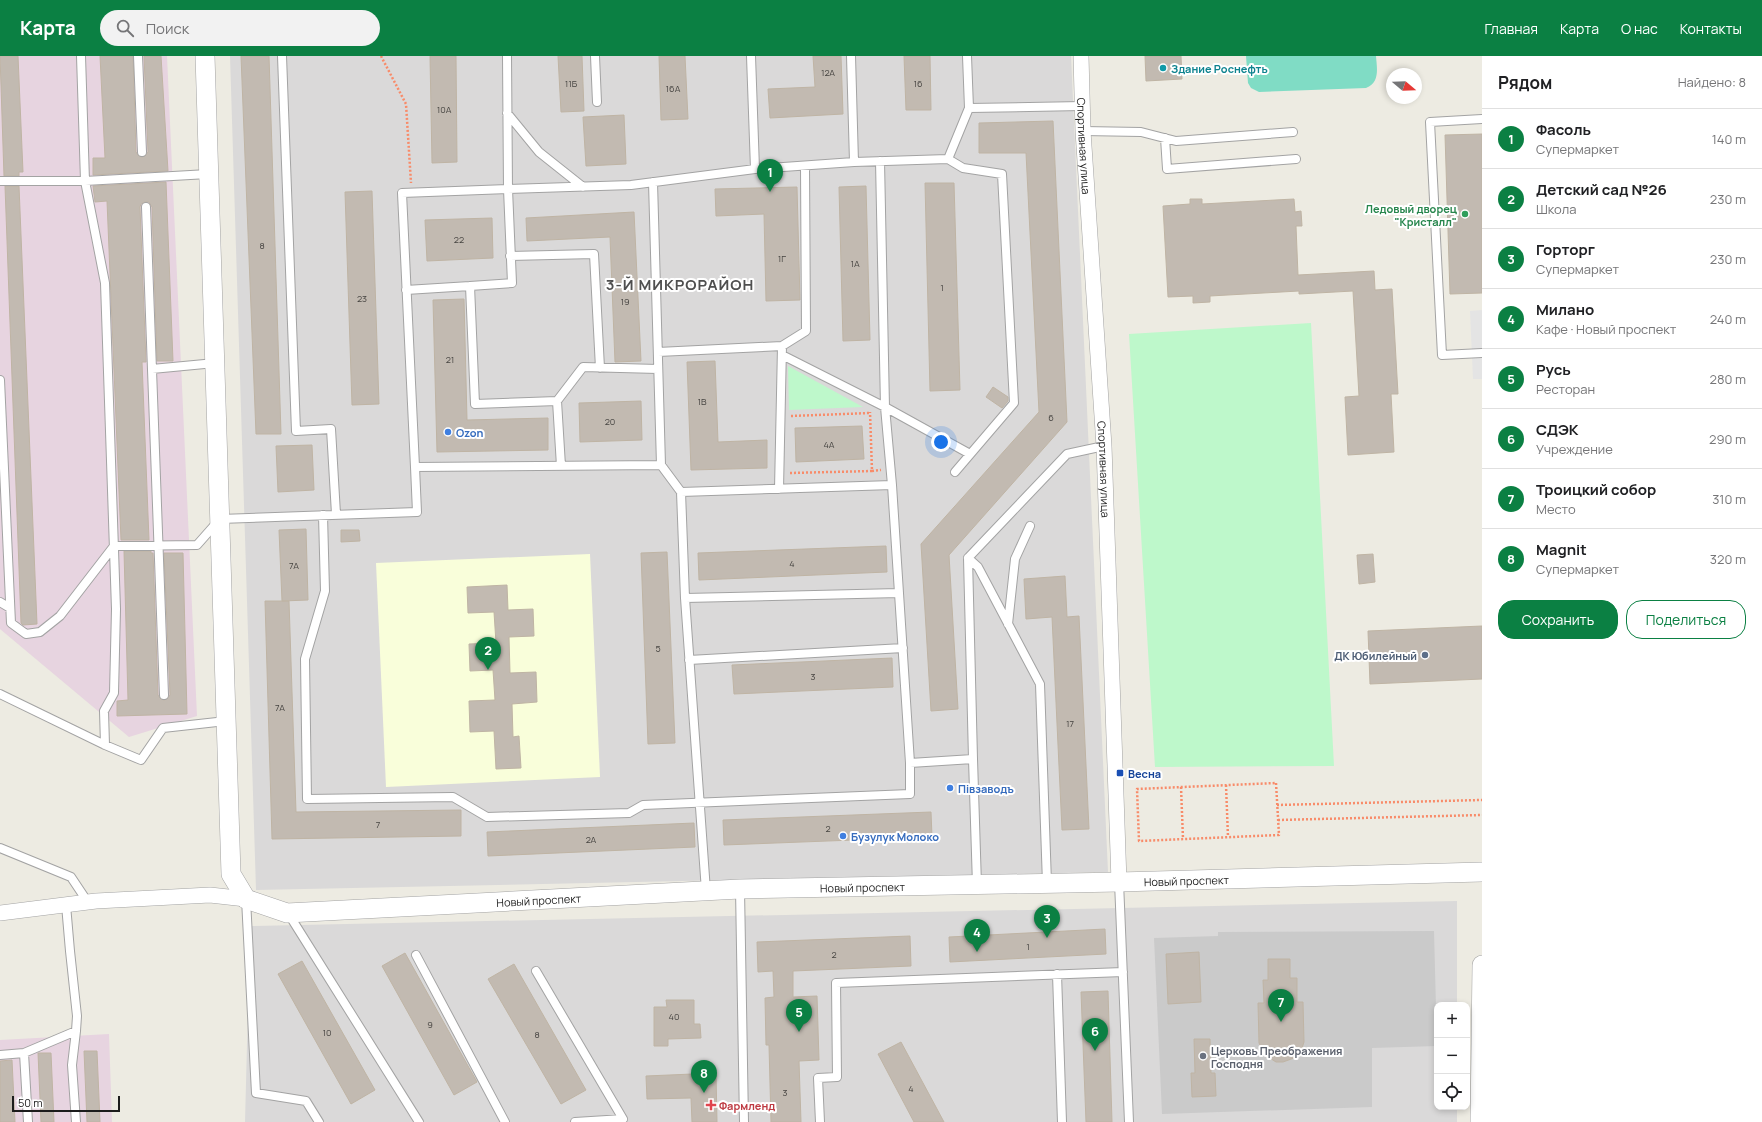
<!DOCTYPE html>
<html lang="ru">
<meta charset="utf-8">
<style>
:root{--surface:#fff;--page:#f2f2f2;--text:#202124;--muted:#757577;--line:#e0e0e0;--accent:#0b8043}
body{margin:0;font-family:Manrope,sans-serif;background:var(--page);color:var(--text)}
.controls{position:absolute;right:12px;bottom:12px;display:grid;overflow:hidden;border-radius:8px;box-shadow:0 2px 6px #0003}
.controls button{width:36px;height:36px;display:grid;place-items:center;padding:0;border:0;border-bottom:1px solid var(--line);background:var(--surface);color:var(--text);font:20px sans-serif}
.compass{position:absolute;left:1386px;top:12px;width:36px;height:36px;border-radius:50%;background:var(--surface);box-shadow:0 2px 6px #0003;rotate:109deg}
.scale{position:absolute;left:12px;bottom:10px;width:108px;box-sizing:border-box;padding-left:4px;border:2px solid #1c1c1c;border-top:0;font-size:11px;line-height:14px;white-space:nowrap;color:#1c1c1c;-webkit-text-stroke:3px #fff;paint-order:stroke}
.you{position:absolute;left:941px;top:386px;width:14px;height:14px;margin:-10px;border:3px solid #fff;border-radius:50%;background:#1a73e8;box-shadow:0 0 0 6px #1a73e833}
.badge{display:grid;place-items:center;width:26px;height:26px;border-radius:50%;background:var(--accent);color:#fff;font-size:13px;font-weight:700}
.pin{position:absolute;translate:-50% -33px;filter:drop-shadow(0 1px 2px #0008)}
.pin::after{content:'';position:absolute;top:21px;width:14px;height:12px;background:inherit;clip-path:polygon(0 0,100% 0,50% 100%)}
.list{margin:0;padding:0;list-style:none}
h2{display:flex;justify-content:space-between;align-items:center;height:52px;margin:0;padding:0 16px;font-size:17px}
h2 small{font-size:13px;font-weight:400;color:var(--muted)}
.list li{display:grid;grid-template-columns:26px 1fr auto;gap:12px;align-items:center;box-sizing:border-box;height:60px;padding:0 16px;border-top:1px solid var(--line)}
.list b{display:block;font-size:15px;white-space:nowrap}
.list p{margin:0;font-size:13px;white-space:nowrap;color:var(--muted)}
.list em{font-size:13px;font-style:normal;color:var(--muted)}
.actions{display:flex;gap:8px;padding:12px 16px}
.actions a{flex:1;padding:9px 0;border:1px solid var(--accent);border-radius:16px;text-align:center;font-size:14px;color:var(--accent)}
.actions .main{background:var(--accent);color:#fff}
.icon{flex:none;width:22px;height:22px;fill:none;stroke:currentColor;stroke-width:2;stroke-linecap:round;stroke-linejoin:round}
.map{position:relative;flex:none;width:1482px;height:1066px;overflow:hidden}
header{display:flex;align-items:center;gap:24px;box-sizing:border-box;height:56px;padding:0 20px;background:var(--accent);color:#fff}
header strong{font-size:19px}
nav{display:flex;gap:22px;margin-inline-start:auto;font-size:14px}
.search{width:280px;height:36px;background:var(--page);display:flex;align-items:center;gap:10px;box-sizing:border-box;padding:0 14px;border-radius:22px;color:var(--muted);font-size:15px}
main{display:flex}
aside{flex:1;background:var(--surface)}
.map>svg:first-child{display:block}
.residential{fill:#dad9d9}
.industrial{fill:#e7d4e0}
.education{fill:#f9feda}
.religious{fill:#cacaca}
.park{fill:#bef8cb}
.pitch{fill:#80dcc5}
.parking{fill:#e4e4e4}
.building{fill:#c2bab1;stroke:#bfb4a4}
.lines{fill:none;stroke-linecap:round;stroke-linejoin:round}
.service-casing{stroke:#a3a3a3;stroke-width:10}
.minor-casing{stroke:#a3a3a3;stroke-width:16}
.tertiary-casing{stroke:#a3a3a3;stroke-width:20}
.path{stroke:#f88b69;stroke-width:2.5;stroke-dasharray:2 2;stroke-linecap:butt}
.service{stroke:#fff;stroke-width:8}
.minor{stroke:#fff;stroke-width:15}
.tertiary{stroke:#fff;stroke-width:19}
.culture-dot{fill:#0f9aa8;stroke:#fff;stroke-width:1.5}
.leisure-dot{fill:#2e9e5b;stroke:#fff;stroke-width:1.5}
.shop-dot{fill:#3f7fe0;stroke:#fff;stroke-width:1.5}
.service-dot{fill:#5c6f8a;stroke:#fff;stroke-width:1.5}
.transit-dot{fill:#1a4fb4;stroke:#fff;stroke-width:1.5}
.worship-dot{fill:#6b7280;stroke:#fff;stroke-width:1.5}
.health-dot{fill:#e0444e;stroke:#fff;stroke-width:1.5}
.labels{text-anchor:middle;dominant-baseline:central;stroke-width:4;stroke-linejoin:round;paint-order:stroke}
.number-label{font-size:9px;fill:#464441}
.culture-label{font-size:11px;font-weight:bold;fill:#0d838f;stroke:#fff;text-anchor:start}
.street-label{font-size:11px;fill:#1c1c1c;stroke:#fff}
.leisure-label{font-size:11px;font-weight:bold;fill:#27864d;stroke:#fff;text-anchor:end}
.shop-label{font-size:11px;font-weight:bold;fill:#366cbe;stroke:#fff;text-anchor:start}
.service-label{font-size:11px;font-weight:bold;fill:#4e5e75;stroke:#fff;text-anchor:end}
.transit-label{font-size:11px;font-weight:bold;fill:#164399;stroke:#fff;text-anchor:start}
.worship-label{font-size:11px;font-weight:bold;fill:#5b616d;stroke:#fff;text-anchor:start}
.health-label{font-size:11px;font-weight:bold;fill:#be3a42;stroke:#fff;text-anchor:start}
.district-label{font-size:15px;font-weight:bold;letter-spacing:1px;fill:#4f4f4f;stroke:#fff}
</style>
<header>
<strong>Карта</strong>
<div class="search"><svg class="icon" aria-label="search" viewBox="0 0 24 24"><circle cx="10" cy="10" r="6"/><path d="M15 15l6 6"/></svg>Поиск</div>
<nav><a>Главная</a><a>Карта</a><a>О нас</a><a>Контакты</a></nav>
</header>
<main>
<div class="map">
<svg width="1482" height="1066" viewBox="0 0 1482 1066">
<rect width="100%" height="100%" fill="#edebe2"/>
<path class="residential" d="M230,0H1071L1108,816L256,834Z
M1457,845V949H1437V1051H1457V1066H245L250,870Z"/>
<path class="industrial" d="M0,0H167L197,660L129,681L0,573Z
M109,978L112,1066H0V984Z"/>
<path class="education" d="M590,498L600,721L386,731L376,507Z"/>
<path class="religious" d="M1434,875L1437,990L1372,992V1051L1162,1058L1154,882L1218,880V876Z"/>
<path class="park" d="M1311,267L1334,710L1155,711L1129,278Z
M788,310L863,351L789,354Z"/>
<path class="pitch" d="M1246,0H1376C1377,13 1380,26 1366,32L1259,36L1251,32L1248,27Z"/>
<path class="parking" d="M1482,254V323H1473L1470,255Z"/>
<path class="building" d="M0,0H18L23,116H19V120H4Z
M100,0H133L136,96L138,99L142,101L145,100L148,96L144,0H161L168,115L93,119V102H105Z
M241,0H269L281,378H256Z
M430,0H456L457,106L432,107Z
M558,0H582L584,55L561,56Z
M659,0H685L688,63L661,64Z
M813,0H841L843,58L770,62L768,33L815,31Z
M904,0H930L931,54H906Z
M1145,0H1181L1182,23L1146,25Z
M624,59L626,108L586,110L583,61Z
M1053,65L1067,366L949,499L958,653L931,655L921,488L1039,356L1026,97H979V67Z
M1482,78V237L1450,238L1445,79Z
M166,126L173,305H157L152,151L149,146H145L141,148L140,151L146,306H142L149,484H121L107,145L95,146L93,130Z
M925,127H954L960,334L930,335Z
M5,130H19L37,568L23,569L21,567Z
M866,130L870,284L843,285L839,131Z
M797,131L800,244L766,245L764,158L716,160L715,133Z
M372,135L379,348L352,349L345,136Z
M1190,143H1202V148L1294,143L1295,156L1301,155L1302,170H1296L1298,219L1374,215L1375,234L1392,233L1398,338H1391L1394,396L1348,399L1345,341L1359,340L1353,235L1299,238V235L1210,240V246L1193,247V240L1168,241L1163,150L1190,148Z
M634,156L641,305L615,306L610,181L527,185L526,162Z
M492,162L493,202L427,205L425,164Z
M464,243L467,364L548,362V394L437,396L433,244Z
M715,305L718,386L767,384V412L691,414L687,306Z
M993,331L1008,341V345L1002,352L986,341Z
M641,345L642,384L580,386L579,347Z
M862,370L864,403L796,406L795,372Z
M312,389L314,434L278,436L276,390Z
M306,473L308,544L282,545L279,474Z
M341,474H359L360,485L341,486Z
M886,490L887,516L699,524L698,497Z
M124,495H151V497H153L158,639L160,642L164,644L167,643L170,639L164,497H183L187,658L117,660V645L128,644Z
M667,496L675,687L648,688L641,497Z
M1373,498L1375,526L1359,528L1357,499Z
M1065,520L1067,561L1079,560L1089,773L1062,774L1052,561L1026,563L1024,523Z
M507,529L508,554L533,553L534,580L509,581L510,617L536,616L537,646L512,648L513,681L519,680L521,712L496,713L494,675L470,676L469,645L495,644L493,614L470,615L469,588L496,587L494,556L468,557L467,531Z
M265,545H289L296,756L461,754V780L272,783Z
M1482,570V623L1370,628L1368,575Z
M892,602L893,631L734,638L732,609Z
M931,756L932,781L724,789L723,764Z
M694,767L695,791L488,800L487,776Z
M1105,873L1106,898L950,906L949,881Z
M910,880L911,910L793,915V941L817,940L819,1004L799,1005L801,1066H771L769,989H766L765,942L774,941L773,915L758,916L757,886Z
M1199,896L1201,946L1168,948L1166,898Z
M405,897L477,1026L454,1039L382,910Z
M1268,903H1290V922H1297V946H1303L1304,986L1302,992L1294,1002L1283,1006H1276L1265,999L1259,987L1258,947H1264L1263,924H1268Z
M302,905L375,1034L351,1048L278,918Z
M514,908L586,1034L561,1048L488,923Z
M1108,935L1112,1066H1086L1081,936Z
M666,944H694V968H700L701,982L668,983V990H654V951H667Z
M1194,983H1210L1211,1017H1215L1216,1040L1192,1041L1191,1017H1195Z
M901,986L944,1066H914L878,998Z
M84,995H97L100,1066H87Z
M38,997H51L54,1066H41Z
M12,1004L15,1066H0V1005Z
M716,1017L717,1066H692L691,1042L647,1043L646,1020Z"/>
<g class="lines">
<defs>
<path id="service" d="M81,0L85,125L105,227L116,553L114,637L104,655L105,689
M138,0L142,96
M282,0L296,375L331,373L336,458
M507,0L508,133L631,129L755,113L854,106L948,103L969,52L1082,50
M595,0L597,46
M751,0L755,113
M851,0L854,106
M967,0L969,52
M507,57L539,96L583,131
M1482,63L1430,66L1442,299L1482,297
M1083,75L1141,76L1176,85L1293,76
M1165,82L1167,113L1296,103
M948,103L963,112L1002,118L1014,347L955,416
M880,105L885,351L970,398
M0,125H85L208,118
M653,126L661,409
M146,151L164,639
M510,200L594,198L600,312
M406,234L470,230
M782,290L806,275L805,110
M658,296L782,290L779,433
M782,299L885,351L892,429
M152,313L215,307
M0,324L11,567L26,578L40,576L60,560L114,490L197,489L220,463L417,456L415,411L661,409L681,436L892,429L910,707L973,703L977,829
M561,410L557,345L583,311L658,313
M415,411L402,137L508,133L512,227L470,230L475,348L557,345
M681,436L685,542L706,835
M323,459L325,535L305,603L307,743L453,741L487,761L629,757L643,749L910,738V707
M968,502L1067,398L1104,390
M685,542L899,537
M0,546L10,552
M1008,568L1015,503L1030,470
M689,604L903,592
M0,638L105,689L141,704L163,672L226,665
M973,703L968,502L978,511L1040,628L1047,827
M0,792L71,821L87,845
M1119,826L1129,1066
M740,833L744,1066
M246,843L256,1037L306,1045L319,1066
M288,857L419,1066
M416,899L505,1066
M536,915L623,1063L575,1066
M1057,918L1062,1066
M24,997L28,1066
M0,999L24,997L76,975L77,960L70,895L66,849
M76,1066L72,1009L76,975
M820,1066L818,1022L837,1021L836,927L1123,916"/>
<g id="minor">
<path id="s1" d="M1081,0L1083,75L1104,390L1119,826"/>
<path d="M0,857L96,845L210,839L246,843"/>
</g>
<g id="tertiary">
<path id="s2" d="M205,0L231,818L246,843L287,857L740,833L1119,826L1482,816"/>
<path d="M1480,1066L1482,909"/>
</g>
</defs>
<use href="#service" class="service-casing"/>
<use href="#minor" class="minor-casing"/>
<use href="#tertiary" class="tertiary-casing"/>
<path class="path" d="M381,0L406,48L411,127
M791,360L870,357
M872,415L881,414
M790,417L872,415L870,356
M1276,727L1279,779L1139,785L1137,733Z
M1226,729L1228,781
M1181,731L1183,783
M1277,749L1482,744
M1278,764L1482,759"/>
<use href="#service" class="service"/>
<use href="#minor" class="minor"/>
<use href="#tertiary" class="tertiary"/>
</g>
<circle class="culture-dot" cx="1163" cy="12" r="4"/>
<circle class="leisure-dot" cx="1465" cy="158" r="4"/>
<g class="shop-dot">
<circle cx="448" cy="376" r="4"/>
<circle cx="950" cy="732" r="4"/>
<circle cx="843" cy="780" r="4"/>
</g>
<circle class="service-dot" cx="1425" cy="599" r="4"/>
<rect class="transit-dot" x="1116" y="713" width="8" height="8" rx="2"/>
<circle class="worship-dot" cx="1203" cy="1000" r="4"/>
<path class="health-dot" d="M709 1043h4v4h4v4h-4v4h-4v-4h-4v-4h4z"/>
<g class="labels">
<g class="number-label">
<text x="828" y="16">12А</text>
<text x="571" y="27">11Б</text>
<text x="918" y="27">16</text>
<text x="673" y="32">16А</text>
<text x="444" y="53">10А</text>
<text x="459" y="183">22</text>
<text x="262" y="189">8</text>
<text x="782" y="202">1Г</text>
<text x="855" y="207">1А</text>
<text x="942" y="231">1</text>
<text x="362" y="242">23</text>
<text x="625" y="245">19</text>
<text x="450" y="303">21</text>
<text x="702" y="345">1В</text>
<text x="1051" y="361">6</text>
<text x="610" y="365">20</text>
<text x="829" y="388">4А</text>
<text x="792" y="507">4</text>
<text x="294" y="509">7А</text>
<text x="658" y="592">5</text>
<text x="813" y="620">3</text>
<text x="280" y="651">7А</text>
<text x="1070" y="667">17</text>
<text x="378" y="768">7</text>
<text x="828" y="772">2</text>
<text x="591" y="783">2А</text>
<text x="1028" y="890">1</text>
<text x="834" y="898">2</text>
<text x="674" y="960">40</text>
<text x="430" y="968">9</text>
<text x="327" y="976">10</text>
<text x="537" y="978">8</text>
<text x="911" y="1032">4</text>
<text x="785" y="1036">3</text>
</g>
<g class="culture-label">
<text x="1171" y="12">Здание Роснефть</text>
</g>
<g class="street-label">
<text stroke="none"><textPath href="#s1" startOffset="90">Спортивная улица</textPath></text>
<text stroke="none"><textPath href="#s1" startOffset="414">Спортивная улица</textPath></text>
<text stroke="none"><textPath href="#s2" startOffset="1791">Новый проспект</textPath></text>
<text stroke="none"><textPath href="#s2" startOffset="1467">Новый проспект</textPath></text>
<text stroke="none"><textPath href="#s2" startOffset="1143">Новый проспект</textPath></text>
</g>
<g class="leisure-label">
<text x="1457" y="152">Ледовый дворец<tspan x="1457" dy="13">"Кристалл"</tspan></text>
</g>
<g class="shop-label">
<text x="456" y="376">Ozon</text>
<text x="958" y="732">Півзаводъ</text>
<text x="851" y="780">Бузулук Молоко</text>
</g>
<g class="service-label">
<text x="1417" y="599">ДК Юбилейный</text>
</g>
<g class="transit-label">
<text x="1128" y="717">Весна</text>
</g>
<g class="worship-label">
<text x="1211" y="994">Церковь Преображения<tspan x="1211" dy="13">Господня</tspan></text>
</g>
<g class="health-label">
<text x="719" y="1049">Фармленд</text>
</g>
<g class="district-label">
<text x="680" y="228">3-Й МИКРОРАЙОН</text>
</g>
</g>
</svg>
<div class="controls">
<button>+</button>
<button>−</button>
<button><svg class="icon" aria-label="locate" viewBox="0 0 24 24"><circle cx="12" cy="12" r="6"/><path d="M12 2v4M12 18v4M2 12h4M18 12h4"/></svg></button>
</div>
<svg class="compass" viewBox="-18 -18 36 36"><path d="M0-13l5 13h-10z" fill="#e53935"/><path d="M0 13l5-13h-10z" fill="#757577"/></svg>
<div class="scale">50 m</div>
<div class="you"></div>
<div class="pin badge" style="left:770px;top:136px">1</div>
<div class="pin badge" style="left:488px;top:614px">2</div>
<div class="pin badge" style="left:1047px;top:882px">3</div>
<div class="pin badge" style="left:977px;top:896px">4</div>
<div class="pin badge" style="left:799px;top:976px">5</div>
<div class="pin badge" style="left:1095px;top:995px">6</div>
<div class="pin badge" style="left:1281px;top:966px">7</div>
<div class="pin badge" style="left:704px;top:1037px">8</div>
</div>
<aside>
<h2>Рядом<small>Найдено: 8</small></h2>
<ul class="list">
<li><span class="badge">1</span><div><b>Фасоль</b><p>Супермаркет</p></div><em>140 m</em></li>
<li><span class="badge">2</span><div><b>Детский сад №26</b><p>Школа</p></div><em>230 m</em></li>
<li><span class="badge">3</span><div><b>Горторг</b><p>Супермаркет</p></div><em>230 m</em></li>
<li><span class="badge">4</span><div><b>Милано</b><p>Кафе · Новый проспект</p></div><em>240 m</em></li>
<li><span class="badge">5</span><div><b>Русь</b><p>Ресторан</p></div><em>280 m</em></li>
<li><span class="badge">6</span><div><b>СДЭК</b><p>Учреждение</p></div><em>290 m</em></li>
<li><span class="badge">7</span><div><b>Троицкий собор</b><p>Место</p></div><em>310 m</em></li>
<li><span class="badge">8</span><div><b>Magnit</b><p>Супермаркет</p></div><em>320 m</em></li>
</ul>
<div class="actions"><a class="main">Сохранить</a><a>Поделиться</a></div>
</aside>
</main>
